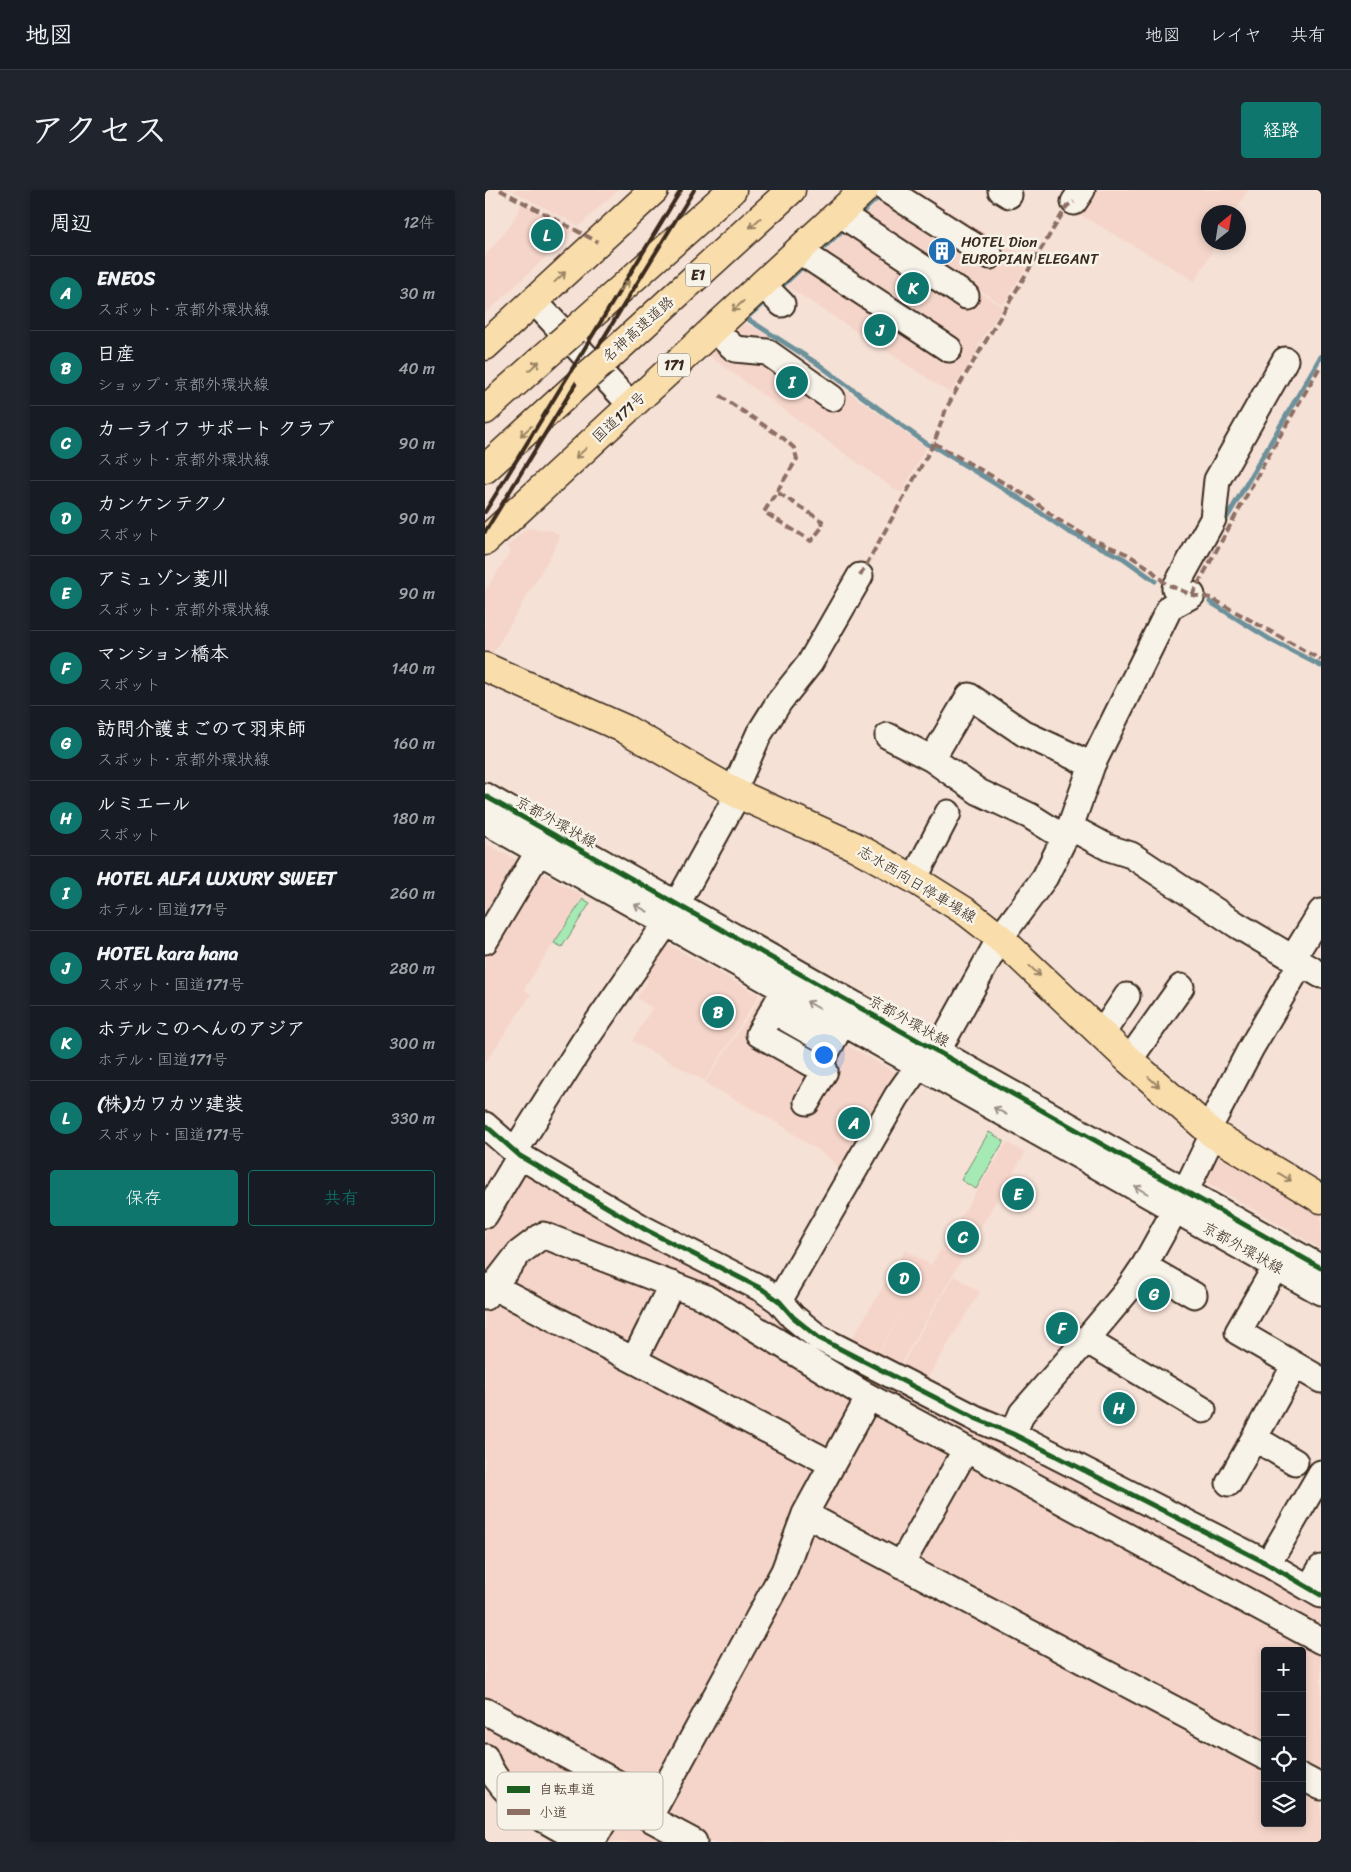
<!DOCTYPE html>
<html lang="ja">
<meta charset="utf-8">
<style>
:root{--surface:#171b24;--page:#20242c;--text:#f1f3f6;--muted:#9ea1a6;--line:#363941;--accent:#0f766e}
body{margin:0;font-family:Sriracha,"Klee One",sans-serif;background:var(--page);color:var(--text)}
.controls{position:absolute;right:15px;bottom:15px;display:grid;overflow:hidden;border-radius:5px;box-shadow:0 2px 8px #0003}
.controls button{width:45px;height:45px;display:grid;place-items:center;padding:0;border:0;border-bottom:1px solid var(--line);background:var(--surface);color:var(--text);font:25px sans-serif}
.compass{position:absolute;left:716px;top:15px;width:45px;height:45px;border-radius:50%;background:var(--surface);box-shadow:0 2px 8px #0003;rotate:30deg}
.you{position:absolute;left:338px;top:864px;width:18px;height:18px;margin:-12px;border:4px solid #fff;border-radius:50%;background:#1a73e8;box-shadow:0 0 0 8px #1a73e833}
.badge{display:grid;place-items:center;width:32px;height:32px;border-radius:50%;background:var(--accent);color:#fff;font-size:16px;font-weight:700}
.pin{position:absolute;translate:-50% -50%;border:2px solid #fff;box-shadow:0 1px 5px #0006}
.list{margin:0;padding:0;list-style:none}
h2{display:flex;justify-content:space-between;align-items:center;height:65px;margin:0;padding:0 20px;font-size:21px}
h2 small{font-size:16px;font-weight:400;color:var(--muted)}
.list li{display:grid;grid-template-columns:32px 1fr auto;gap:15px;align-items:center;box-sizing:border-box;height:75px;padding:0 20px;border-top:1px solid var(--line)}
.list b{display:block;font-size:19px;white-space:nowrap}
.list p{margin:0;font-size:16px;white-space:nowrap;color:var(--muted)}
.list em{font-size:16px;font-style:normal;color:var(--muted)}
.actions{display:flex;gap:10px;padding:15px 20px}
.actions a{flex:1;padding:11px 0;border:1px solid var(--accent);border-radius:5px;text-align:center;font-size:18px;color:var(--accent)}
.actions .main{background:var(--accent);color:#fff}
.icon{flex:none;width:28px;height:28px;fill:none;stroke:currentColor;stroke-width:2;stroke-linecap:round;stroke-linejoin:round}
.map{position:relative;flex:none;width:836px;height:1652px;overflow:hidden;border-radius:5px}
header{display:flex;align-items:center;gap:30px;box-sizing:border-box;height:70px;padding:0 25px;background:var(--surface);border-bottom:1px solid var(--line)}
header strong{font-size:24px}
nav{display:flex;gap:28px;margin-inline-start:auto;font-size:18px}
.intro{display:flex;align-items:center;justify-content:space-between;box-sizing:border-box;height:120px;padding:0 30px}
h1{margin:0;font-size:35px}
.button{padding:12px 22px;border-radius:5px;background:var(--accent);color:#fff;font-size:18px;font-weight:700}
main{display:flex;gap:30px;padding:0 30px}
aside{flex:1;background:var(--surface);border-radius:5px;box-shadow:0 2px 8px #0003}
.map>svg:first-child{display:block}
.built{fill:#f5d5c9;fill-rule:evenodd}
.green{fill:#a5eab5;stroke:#708a6a}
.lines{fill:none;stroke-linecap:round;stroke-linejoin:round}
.stream{stroke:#6c919b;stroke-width:5}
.minor-casing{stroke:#3b2a1e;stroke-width:29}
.major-casing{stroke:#3b2a1e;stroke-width:31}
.highway-casing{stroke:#3b2a1e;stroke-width:31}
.minor{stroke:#f7f3e8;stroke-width:25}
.major{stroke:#f9ddab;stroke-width:28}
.highway{stroke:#f9ddab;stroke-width:28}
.rail{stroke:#3b2a1e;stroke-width:4}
.highway-bridge-casing{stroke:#3b2a1e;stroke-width:31;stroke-linecap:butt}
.highway-bridge{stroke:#f9ddab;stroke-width:28}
.quiet{stroke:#8d6e63;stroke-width:4;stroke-dasharray:8 4;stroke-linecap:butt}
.cycleway-casing{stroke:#f7f3e8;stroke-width:8}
.cycleway{stroke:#1b5e20;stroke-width:5}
.oneway{stroke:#9a8464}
.oneway2{stroke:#998e83}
.labels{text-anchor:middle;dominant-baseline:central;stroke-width:5;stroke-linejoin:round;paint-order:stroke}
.shield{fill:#f7f3e8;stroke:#73665b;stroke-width:1}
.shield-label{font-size:14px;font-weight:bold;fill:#3b2a1e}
.poi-label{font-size:15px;fill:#3b2a1e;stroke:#f7f3e8;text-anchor:start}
.street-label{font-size:15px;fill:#3b2a1e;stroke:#f7f3e8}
.key{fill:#f7f3e8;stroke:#bfb7ab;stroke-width:1}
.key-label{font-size:14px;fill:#3b2a1e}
</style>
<header>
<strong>地図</strong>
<nav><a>地図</a><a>レイヤ</a><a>共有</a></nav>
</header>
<div class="intro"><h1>アクセス</h1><a class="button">経路</a></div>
<main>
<aside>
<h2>周辺<small>12件</small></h2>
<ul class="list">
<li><span class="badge">A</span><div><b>ENEOS</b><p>スポット · 京都外環状線</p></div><em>30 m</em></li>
<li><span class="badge">B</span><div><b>日産</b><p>ショップ · 京都外環状線</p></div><em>40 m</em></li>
<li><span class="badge">C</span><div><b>カーライフ サポート クラブ</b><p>スポット · 京都外環状線</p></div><em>90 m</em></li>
<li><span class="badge">D</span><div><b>カンケンテクノ</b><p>スポット</p></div><em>90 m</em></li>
<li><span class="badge">E</span><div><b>アミュゾン菱川</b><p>スポット · 京都外環状線</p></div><em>90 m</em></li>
<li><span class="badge">F</span><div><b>マンション橋本</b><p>スポット</p></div><em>140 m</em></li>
<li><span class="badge">G</span><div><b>訪問介護まごのて羽束師</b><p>スポット · 京都外環状線</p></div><em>160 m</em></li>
<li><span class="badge">H</span><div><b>ルミエール</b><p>スポット</p></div><em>180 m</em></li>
<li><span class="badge">I</span><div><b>HOTEL ALFA LUXURY SWEET</b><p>ホテル · 国道171号</p></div><em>260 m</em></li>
<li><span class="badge">J</span><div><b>HOTEL kara hana</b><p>スポット · 国道171号</p></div><em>280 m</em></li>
<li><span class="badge">K</span><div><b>ホテルこのへんのアジア</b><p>ホテル · 国道171号</p></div><em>300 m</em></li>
<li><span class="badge">L</span><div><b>(株)カワカツ建装</b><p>スポット · 国道171号</p></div><em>330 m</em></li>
</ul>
<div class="actions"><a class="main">保存</a><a>共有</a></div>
</aside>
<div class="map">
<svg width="836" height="1652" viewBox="0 0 836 1652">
<rect width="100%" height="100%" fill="#f6e1d6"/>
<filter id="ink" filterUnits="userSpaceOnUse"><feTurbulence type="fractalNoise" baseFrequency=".02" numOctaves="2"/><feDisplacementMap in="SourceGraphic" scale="10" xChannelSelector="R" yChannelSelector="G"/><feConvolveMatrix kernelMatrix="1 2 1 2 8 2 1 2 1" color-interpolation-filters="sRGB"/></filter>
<g filter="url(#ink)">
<path class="built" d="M26,0H133L94,36Z
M407,0H430L545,71L518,115L377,27Z
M606,0H763L750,22H724V52L732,53L710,91L592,23Z
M37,13L89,41L0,124V66L27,33Z
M376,28L518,117L492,157L494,159L465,203L302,96Z
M256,131L281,144L441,257L417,302L412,301L220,163Z
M42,338L66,340L75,346L70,358L4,470L0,468V401L26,361L21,357Z
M0,653L99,706L39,799L46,805L0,873Z
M174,749L274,805L220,891L147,851L167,818L152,808L163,791L152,782Z
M276,807L421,888L361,987L344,968L291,932L220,893Z
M522,952L540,963L476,1070L457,1057Z
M733,953L836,1015V1059L714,988Z
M43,985L261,1103L298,1137L326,1158L481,1237L526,1256L774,1382L836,1420V1652H118L39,1608L10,1573L4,1555L0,1548V1043L21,1009L32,986ZM780,1461H817V1633H780Z
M456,1059L476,1071L414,1176L393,1164L416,1125L392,1164L376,1155L371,1156L365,1152L420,1060L446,1075Z
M469,1086L495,1102L441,1190L416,1176Z"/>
<path class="green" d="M98,709L105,713L77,757L69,753Z
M504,942L519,951L491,999L476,990Z"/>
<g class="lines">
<path class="stream" d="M372,27L397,4
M332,64L362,36
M293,100L322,73
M283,109L261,128L333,174L442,254L455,260L537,310L582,341L638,368L670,391
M737,336L836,166
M725,412L786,450L836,476
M311,1146L326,1157"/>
<defs>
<path id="minor" d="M402,0L505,66
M516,0L524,5
M589,12L597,0
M354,23L481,106
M313,60L464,159
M277,94L297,114
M49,111L147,216
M228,139L250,159L282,162L347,208
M690,398L728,329L732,290L800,170
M403,546L447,569
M248,602L274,544L294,512L325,473L375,386
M0,606L836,1078
M0,631L836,1102
M585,637L624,658L646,665L752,735L836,785
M580,648L545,626L494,602L447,569L484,506L540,544L607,575
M429,689L463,623
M0,751L54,661
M808,768L836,722
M300,799L274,844L326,873L336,872L358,832
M288,821L346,854
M615,842L622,836L642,806
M644,870L696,797
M322,912L340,881L336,872
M0,935L35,966L161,1040L277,1099L294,1111L308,1127L334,1148L492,1229L528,1244L783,1374L836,1405
M30,961L98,853L182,732L253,604
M0,1025L35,966
M659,1076L709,1105
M791,1076L753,1142L836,1190
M9,1097L347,1274
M0,1107L34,1063L58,1045L219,1107L375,1202L836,1451
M294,1111L412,906L434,875L447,870L452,862L515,748L560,687L585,637L607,575L685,417L707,405
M601,1150L718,1220
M149,1170L187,1094
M528,1244L537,1223L601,1150L642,1101L659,1076L700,1002L728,944L727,932L766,858L816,773
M769,1248L810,1272
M744,1293L810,1175
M320,1324L780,1567
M783,1374L836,1283
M416,1375L481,1259
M824,1398L836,1378
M0,1521L139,1597L164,1628L209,1652
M0,1567C16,1611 61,1631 100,1652
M817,1587L836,1597
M164,1628L299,1381L320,1324L384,1207
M107,1652L139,1597"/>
<path id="major" d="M0,477L140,539L253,604L369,656L429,689L483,723L515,748L644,870L728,944L836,1009"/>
<path id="highway" d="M90,140L247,0
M0,156L169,0
M119,171L306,0
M0,220L74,154
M0,279L103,185
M0,351L379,0"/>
</defs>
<use href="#minor" class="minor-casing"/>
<use href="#major" class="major-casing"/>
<use href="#highway" class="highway-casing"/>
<use href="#minor" class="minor"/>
<use href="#major" class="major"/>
<use href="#highway" class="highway"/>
<path class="rail" d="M0,322L196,0
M0,342L209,0"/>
<defs>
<path id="highway-bridge" d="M74,154L90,140
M103,185L119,171"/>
</defs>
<use href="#highway-bridge" class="highway-bridge-casing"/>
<use href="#highway-bridge" class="highway-bridge"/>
<path class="quiet" d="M15,0L113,52
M235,206L298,248L309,258L312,269L279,322L326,351L338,336L337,331L292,302
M449,253L545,308L572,329L606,349L642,364L664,378L681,394L707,405L726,408L836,470
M375,386L449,253L461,219L472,199L582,16L589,12
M707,405L781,270L836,175"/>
<defs>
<path id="cycleway" d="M0,606L836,1078
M0,935L35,966L161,1040L277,1099L294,1111L308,1127L334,1148L492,1229L528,1244L783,1374L836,1405"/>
</defs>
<use href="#cycleway" class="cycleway-casing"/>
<use href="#cycleway" class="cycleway"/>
</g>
<defs><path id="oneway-shaft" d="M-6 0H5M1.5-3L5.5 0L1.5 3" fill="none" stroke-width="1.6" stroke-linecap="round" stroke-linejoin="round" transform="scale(1.25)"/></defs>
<g class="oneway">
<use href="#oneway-shaft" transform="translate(270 33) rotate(138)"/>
<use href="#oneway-shaft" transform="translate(75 87) rotate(-43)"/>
<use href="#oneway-shaft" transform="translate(139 96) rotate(-42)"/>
<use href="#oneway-shaft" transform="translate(253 116) rotate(138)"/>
<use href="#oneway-shaft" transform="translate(49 176) rotate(-42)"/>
<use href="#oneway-shaft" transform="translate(41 241) rotate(138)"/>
<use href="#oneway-shaft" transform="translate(96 263) rotate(137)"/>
<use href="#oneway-shaft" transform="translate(550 781) rotate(43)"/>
<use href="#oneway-shaft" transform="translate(669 892) rotate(41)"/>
<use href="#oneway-shaft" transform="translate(800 987) rotate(31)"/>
</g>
<g class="oneway2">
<use href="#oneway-shaft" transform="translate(156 718) rotate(-151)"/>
<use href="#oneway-shaft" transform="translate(328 815) rotate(-150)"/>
<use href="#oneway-shaft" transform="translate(515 921) rotate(-151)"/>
<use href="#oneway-shaft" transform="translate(656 1000) rotate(-150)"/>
</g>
</g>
<defs>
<symbol id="building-disc" viewBox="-11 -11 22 22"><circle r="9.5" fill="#1f6fb2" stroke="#f7f3e8"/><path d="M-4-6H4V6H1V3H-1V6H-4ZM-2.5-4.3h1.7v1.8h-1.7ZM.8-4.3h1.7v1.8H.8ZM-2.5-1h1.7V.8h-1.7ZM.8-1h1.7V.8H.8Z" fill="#fff"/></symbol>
</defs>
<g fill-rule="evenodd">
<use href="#building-disc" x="441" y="45" width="32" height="32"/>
</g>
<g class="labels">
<g class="shield">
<rect x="200.5" y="73.5" width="25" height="23" rx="4"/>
<rect x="173" y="163.5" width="32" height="23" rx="4"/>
</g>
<g class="shield-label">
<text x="213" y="85">E1</text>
<text x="189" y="175">171</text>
</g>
<g class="poi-label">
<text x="476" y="52">HOTEL Dion<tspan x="476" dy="17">EUROPIAN ELEGANT</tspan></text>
</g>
<g class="street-label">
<text transform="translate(153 139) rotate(-42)">名神高速道路</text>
<text transform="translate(134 227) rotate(-43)">国道171号</text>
<text transform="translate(71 632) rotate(29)">京都外環状線</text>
<text transform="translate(432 694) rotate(31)">志水西向日停車場線</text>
<text transform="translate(424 831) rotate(29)">京都外環状線</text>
<text transform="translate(758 1058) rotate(29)">京都外環状線</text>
</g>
</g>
<rect x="12" y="1582" width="166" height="58" rx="8" class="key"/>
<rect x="22" y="1596" width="23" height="7" fill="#1b5e20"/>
<rect x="22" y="1619" width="23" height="6" fill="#8d6e63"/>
<g class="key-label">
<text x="54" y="1604">自転車道</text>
<text x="54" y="1627">小道</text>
</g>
</svg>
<div class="controls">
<button>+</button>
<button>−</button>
<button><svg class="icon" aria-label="locate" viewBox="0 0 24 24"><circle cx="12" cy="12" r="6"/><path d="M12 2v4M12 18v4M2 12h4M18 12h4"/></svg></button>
<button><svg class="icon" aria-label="layers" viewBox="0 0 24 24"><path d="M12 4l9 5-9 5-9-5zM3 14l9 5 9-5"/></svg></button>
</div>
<svg class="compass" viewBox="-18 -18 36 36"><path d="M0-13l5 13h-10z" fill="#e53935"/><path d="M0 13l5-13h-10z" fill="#9ea1a6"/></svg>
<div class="you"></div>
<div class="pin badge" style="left:369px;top:933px">A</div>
<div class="pin badge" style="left:233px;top:822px">B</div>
<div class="pin badge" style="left:478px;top:1047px">C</div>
<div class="pin badge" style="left:419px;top:1088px">D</div>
<div class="pin badge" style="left:533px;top:1004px">E</div>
<div class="pin badge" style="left:577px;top:1138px">F</div>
<div class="pin badge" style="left:669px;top:1104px">G</div>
<div class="pin badge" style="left:634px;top:1218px">H</div>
<div class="pin badge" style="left:307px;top:192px">I</div>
<div class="pin badge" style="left:395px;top:140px">J</div>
<div class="pin badge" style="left:428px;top:98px">K</div>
<div class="pin badge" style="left:62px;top:45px">L</div>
</div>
</main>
